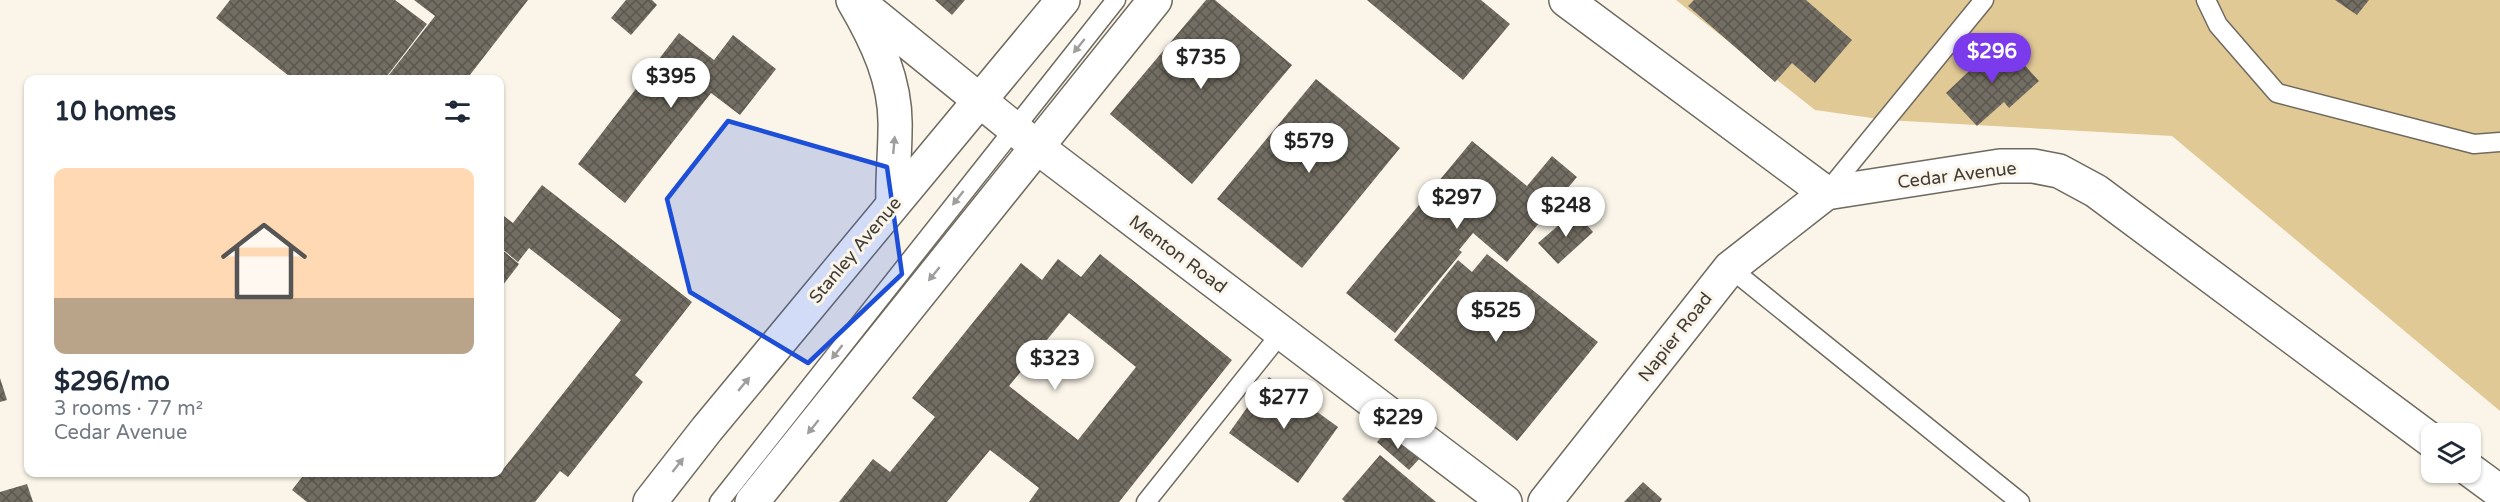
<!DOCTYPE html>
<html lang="en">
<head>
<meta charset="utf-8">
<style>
  body { margin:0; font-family:"Varela Round",sans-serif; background:#f2f2f3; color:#1f2937; height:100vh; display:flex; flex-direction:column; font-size:22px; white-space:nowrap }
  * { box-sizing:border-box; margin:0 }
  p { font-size:20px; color:#747a83 }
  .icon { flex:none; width:33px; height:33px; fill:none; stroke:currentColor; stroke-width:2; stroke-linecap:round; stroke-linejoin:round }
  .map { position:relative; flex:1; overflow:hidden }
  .side { position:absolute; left:24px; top:75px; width:480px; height:402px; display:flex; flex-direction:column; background:#fff; border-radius:12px; box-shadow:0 2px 4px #0004 }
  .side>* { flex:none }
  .fabs { position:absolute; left:2421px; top:423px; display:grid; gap:12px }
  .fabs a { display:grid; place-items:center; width:60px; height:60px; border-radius:12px; background:#fff; box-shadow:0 2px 4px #0004; font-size:30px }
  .price { position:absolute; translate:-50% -51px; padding:0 14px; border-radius:21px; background:#fff; color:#222; font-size:20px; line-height:39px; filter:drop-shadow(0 2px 3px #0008) }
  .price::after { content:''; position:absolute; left:50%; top:36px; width:18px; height:14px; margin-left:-9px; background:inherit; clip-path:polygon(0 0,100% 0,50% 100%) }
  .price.selected { background:#7c3aed; color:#fff }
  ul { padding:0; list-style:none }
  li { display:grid; align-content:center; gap:12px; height:318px; padding:0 30px }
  li span { display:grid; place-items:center; height:186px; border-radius:12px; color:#555 }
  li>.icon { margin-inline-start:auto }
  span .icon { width:108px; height:108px; fill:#fffc; stroke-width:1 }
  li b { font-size:26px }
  h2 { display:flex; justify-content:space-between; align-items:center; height:72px; padding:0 30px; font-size:26px }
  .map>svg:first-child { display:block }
</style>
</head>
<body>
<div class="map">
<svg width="2500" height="502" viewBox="0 0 2500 502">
  <defs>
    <pattern id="building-cross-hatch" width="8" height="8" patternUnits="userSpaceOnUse" patternTransform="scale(1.5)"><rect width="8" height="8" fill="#736e63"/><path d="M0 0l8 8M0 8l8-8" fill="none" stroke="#5b574e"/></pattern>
  </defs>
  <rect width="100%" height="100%" fill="#fbf5e9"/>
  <polygon fill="#e1c996" points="1676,0 2500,0 2500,411 2172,136 1886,120 1815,110"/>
  <g fill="url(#building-cross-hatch)" fill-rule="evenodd">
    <polygon points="230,0 395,0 427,24 384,80 294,80 216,18"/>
    <polygon points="414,0 528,0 466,80 385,80 435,16"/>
    <polygon points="626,0 652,0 657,5 631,35 611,18"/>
    <polygon points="935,0 965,0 952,15"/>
    <polygon points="1206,0 1215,0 1292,65 1192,184 1110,114"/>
    <polygon points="1367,0 1481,0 1510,24 1463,80"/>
    <polygon points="1694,0 1806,0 1852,40 1815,83 1792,63 1775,82 1688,6"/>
    <polygon points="2335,0 2369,0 2357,15"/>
    <polygon points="679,33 714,60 733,35 776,69 740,115 711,93 625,203 578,164"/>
    <polygon points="2002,40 2039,81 2009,108 2004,102 1977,126 1946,93"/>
    <polygon points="1316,79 1400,148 1302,268 1217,199"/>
    <polygon points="1472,141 1527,186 1552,156 1577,177 1507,262 1473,233 1459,250 1462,252 1395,333 1346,293"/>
    <polygon points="542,185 692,302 635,375 643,382 568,477 560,471 535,502 307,502 292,490 306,472 501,472 621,320 529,248 518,262 500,247 500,213 513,223"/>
    <polygon points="1575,211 1593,232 1558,264 1538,243"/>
    <polygon points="500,248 519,264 500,289"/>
    <path d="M1100 254 1232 360 1119 502H1029L1039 488 990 450 947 502H839L873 459 890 472 935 417 912 398 1021 263 1042 280 1058 259 1081 277ZM1069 313 1136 367 1078 440 1009 386Z"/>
    <polygon points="1487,254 1598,342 1517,441 1394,340 1458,260 1472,272"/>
    <polygon points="1269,377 1338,427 1298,483 1229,433"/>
    <polygon points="0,378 7,400 0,402"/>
    <polygon points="1388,430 1420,458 1409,470 1377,442"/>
    <polygon points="1380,455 1436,502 1345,502 1342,499"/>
    <polygon points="1643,482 1662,499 1660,502 1624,502"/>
    <polygon points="27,484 33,502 0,502 0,492"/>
  </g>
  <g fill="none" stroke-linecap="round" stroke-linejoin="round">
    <defs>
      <g id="service">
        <polyline points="2206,0 2218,25 2277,93 2474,144 2500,142"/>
        <polyline points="1827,192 1984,0"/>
        <polyline points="1730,268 2020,502"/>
        <polyline points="719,502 1116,0"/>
        <polyline points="1146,502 1282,332"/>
      </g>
      <g id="minor">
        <polyline points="856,0 1037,147 1505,502"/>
        <polyline points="1566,0 1826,193 2000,166 2033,166 2059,171 2096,191 2432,441"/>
        <polyline points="2470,470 2500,492"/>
        <polyline points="1545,502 1730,268 1826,193"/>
      </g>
      <g id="secondary">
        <path d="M853 0C876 39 897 82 895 130 895 155 892 178 893 203"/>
        <polyline points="650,502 707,429 1063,0"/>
        <polyline points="752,502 1155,0"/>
      </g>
    </defs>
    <use href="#service" stroke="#6f6a5f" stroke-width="21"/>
    <use href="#minor" stroke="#6f6a5f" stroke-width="36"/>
    <use href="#secondary" stroke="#6f6a5f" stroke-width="36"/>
    <use href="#service" stroke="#fff" stroke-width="18"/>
    <use href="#minor" stroke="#fff" stroke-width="33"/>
    <use href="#secondary" stroke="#fff" stroke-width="33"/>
  </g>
  <defs><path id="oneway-solid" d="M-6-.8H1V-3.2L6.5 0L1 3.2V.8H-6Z" transform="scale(1.5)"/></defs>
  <g fill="#9f9e9c">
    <use href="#oneway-solid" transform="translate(1079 46) rotate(129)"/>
    <use href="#oneway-solid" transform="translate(894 145) rotate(-85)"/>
    <use href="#oneway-solid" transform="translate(958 198) rotate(128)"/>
    <use href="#oneway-solid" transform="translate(934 274) rotate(129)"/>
    <use href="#oneway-solid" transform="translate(837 352) rotate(128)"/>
    <use href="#oneway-solid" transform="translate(744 384) rotate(-50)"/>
    <use href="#oneway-solid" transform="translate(813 427) rotate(129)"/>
    <use href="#oneway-solid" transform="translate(678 465) rotate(-52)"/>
  </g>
  <path fill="#1d4ed8" fill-opacity="0.2" stroke="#1d4ed8" stroke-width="4.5" stroke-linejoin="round" d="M728 121 887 167 902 274 808 363 690 292 667 199Z"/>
  <g text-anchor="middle" stroke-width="6" stroke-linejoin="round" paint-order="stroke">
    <g font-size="18" fill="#3f3c38" stroke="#fbf5e9">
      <text transform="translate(1957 175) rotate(-7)" y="6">Cedar Avenue</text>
      <text transform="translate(855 250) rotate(-50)" y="6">Stanley Avenue</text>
      <text transform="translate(1178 254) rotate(37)" y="6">Menton Road</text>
      <text transform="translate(1675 337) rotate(-52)" y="6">Napier Road</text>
    </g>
  </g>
</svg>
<div class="fabs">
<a><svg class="icon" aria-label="layers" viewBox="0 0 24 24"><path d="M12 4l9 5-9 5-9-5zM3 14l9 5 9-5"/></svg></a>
</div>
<b class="price selected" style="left:1992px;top:84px">$296</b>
<b class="price" style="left:1201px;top:90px">$735</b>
<b class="price" style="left:671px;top:109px">$395</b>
<b class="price" style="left:1309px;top:174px">$579</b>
<b class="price" style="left:1457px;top:230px">$297</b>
<b class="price" style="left:1566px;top:238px">$248</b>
<b class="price" style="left:1496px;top:343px">$525</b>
<b class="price" style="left:1055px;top:391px">$323</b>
<b class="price" style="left:1284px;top:430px">$277</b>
<b class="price" style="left:1398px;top:450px">$229</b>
<section class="side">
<h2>10 homes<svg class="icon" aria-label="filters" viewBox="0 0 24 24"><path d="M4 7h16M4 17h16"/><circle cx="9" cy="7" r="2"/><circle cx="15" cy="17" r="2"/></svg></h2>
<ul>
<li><span style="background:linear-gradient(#ffd9b3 70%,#b9a48a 0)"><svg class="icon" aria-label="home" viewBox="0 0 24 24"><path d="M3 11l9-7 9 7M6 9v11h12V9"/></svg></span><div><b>$296/mo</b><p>3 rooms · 77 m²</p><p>Cedar Avenue</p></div></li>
</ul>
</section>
</div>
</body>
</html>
